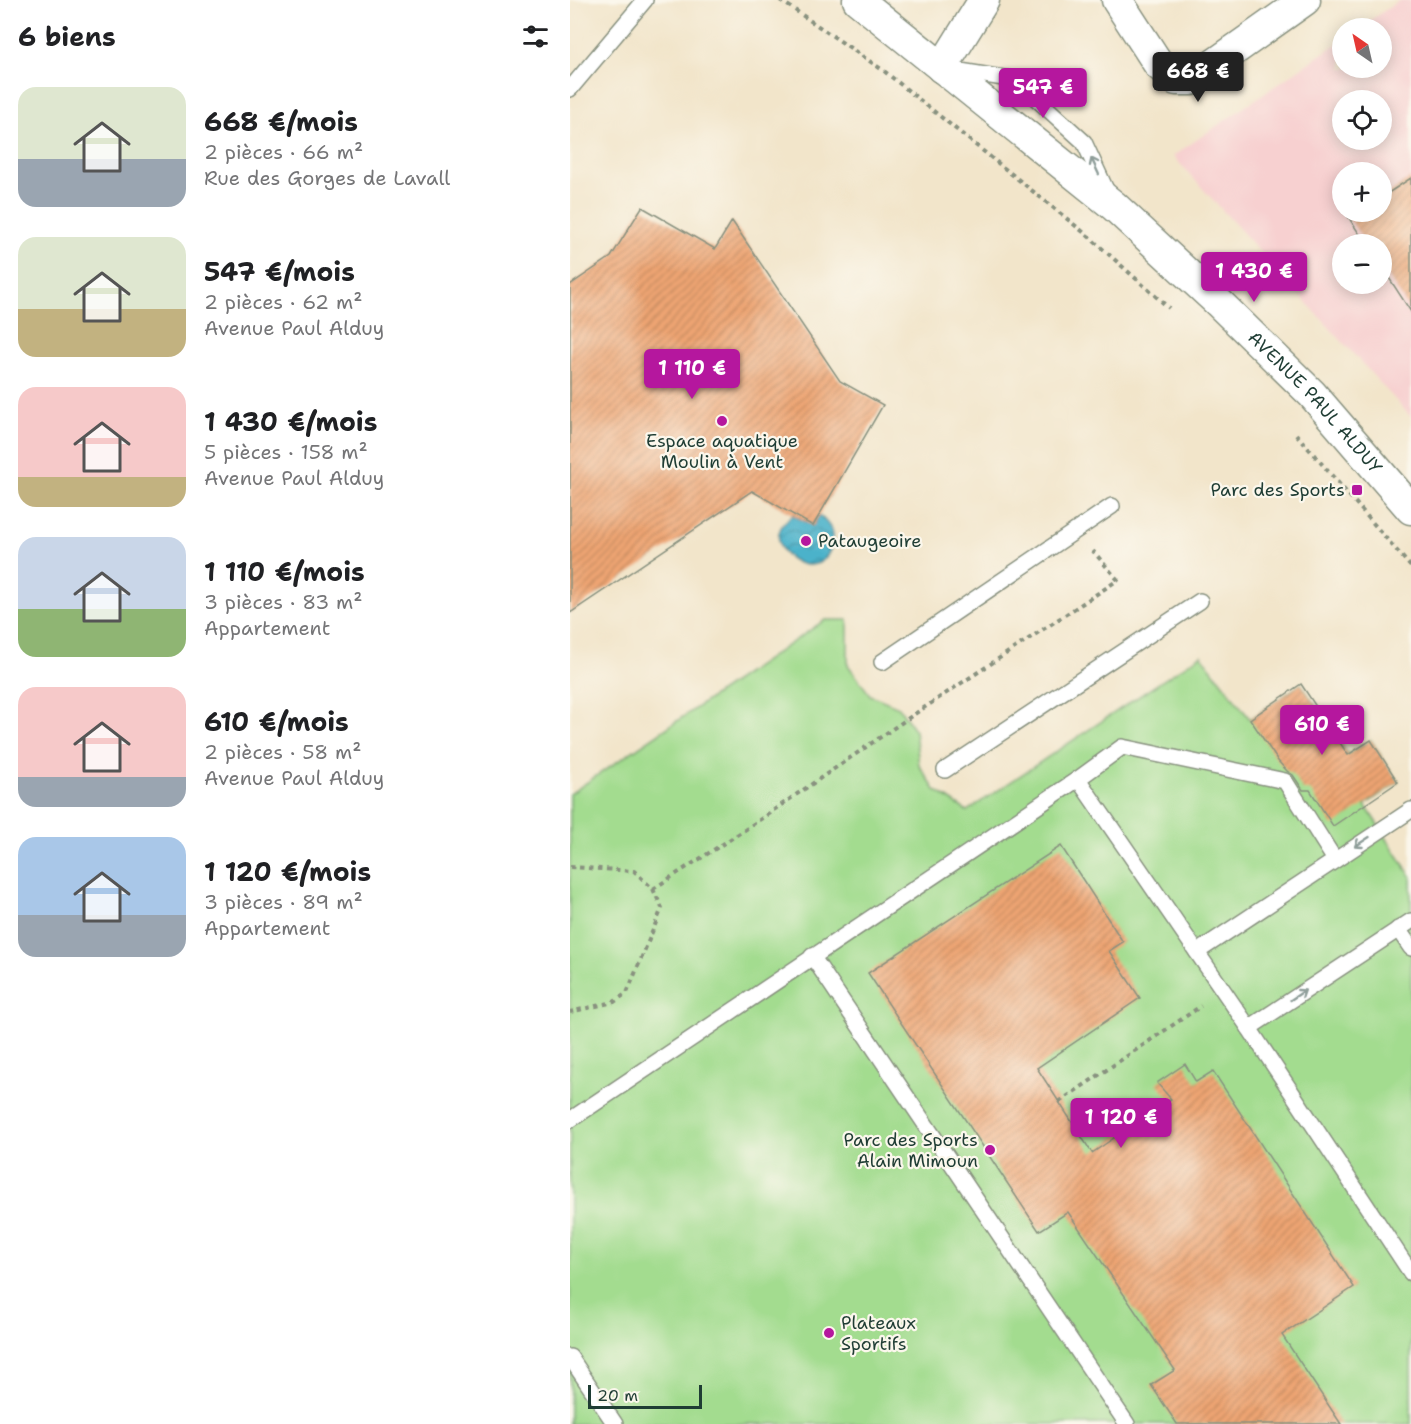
<!DOCTYPE html>
<html lang="fr">
<head>
<meta charset="utf-8">
<style>
  body { margin:0; font-family:"Shantell Sans",sans-serif; background:#f2f2f2; color:#202124; height:100vh; display:flex; flex-direction:column; font-size:22px; white-space:nowrap }
  * { box-sizing:border-box; margin:0 }
  p { font-size:20px; color:#757577 }
  .icon { flex:none; width:33px; height:33px; fill:none; stroke:currentColor; stroke-width:2; stroke-linecap:round; stroke-linejoin:round }
  .map { position:relative; flex:1; overflow:hidden }
  .side { display:flex; flex-direction:column; background:#fff; width:570px }
  .side>* { flex:none }
  .needle { width:39px; rotate:326deg }
  .controls { position:absolute; left:762px; top:18px; display:grid; gap:12px }
  .controls a { display:grid; place-items:center; width:60px; height:60px; border-radius:50%; background:#fff; box-shadow:0 3px 15px #0003; font-size:30px }
  .scale { position:absolute; left:18px; bottom:15px; width:114px; box-sizing:border-box; padding-left:6px; border:3px solid #1f3d34; border-top:0; font-size:16px; line-height:21px; white-space:nowrap; color:#1f3d34; -webkit-text-stroke:4px #fbf7ec; paint-order:stroke }
  .price { position:absolute; translate:-50% -51px; padding:0 14px; border-radius:6px; background:#b5179e; color:#fff; font-size:20px; line-height:39px; filter:drop-shadow(0 2px 3px #0008) }
  .price::after { content:''; position:absolute; left:50%; top:36px; width:18px; height:14px; margin-left:-9px; background:inherit; clip-path:polygon(0 0,100% 0,50% 100%) }
  .price.selected { background:#222; color:#fff }
  ul { padding:0; list-style:none }
  li { display:flex; align-items:center; gap:18px; height:150px; padding:0 18px }
  li span { display:grid; place-items:center; flex:none; width:168px; height:120px; border-radius:18px; color:#555 }
  li>.icon { margin-inline-start:auto }
  span .icon { width:72px; height:72px; fill:#fffc; stroke-width:1 }
  li b { font-size:26px }
  h2 { display:flex; justify-content:space-between; align-items:center; height:72px; padding:0 18px; font-size:26px }
  main { display:flex; flex:1; min-height:0 }
  .map>svg:first-child { display:block }
</style>
</head>
<body>
<main>
<section class="side">
<h2>6 biens<svg class="icon" aria-label="filters" viewBox="0 0 24 24"><path d="M4 7h16M4 17h16"/><circle cx="9" cy="7" r="2"/><circle cx="15" cy="17" r="2"/></svg></h2>
<ul>
<li><span style="background:linear-gradient(#dfe7d0 60%,#9aa5b1 0)"><svg class="icon" aria-label="home" viewBox="0 0 24 24"><path d="M3 11l9-7 9 7M6 9v11h12V9"/></svg></span><div><b>668 €/mois</b><p>2 pièces · 66 m²</p><p>Rue des Gorges de Lavall</p></div></li>
<li><span style="background:linear-gradient(#dfe7d0 60%,#c2b280 0)"><svg class="icon" aria-label="home" viewBox="0 0 24 24"><path d="M3 11l9-7 9 7M6 9v11h12V9"/></svg></span><div><b>547 €/mois</b><p>2 pièces · 62 m²</p><p>Avenue Paul Alduy</p></div></li>
<li><span style="background:linear-gradient(#f6c9c9 75%,#c2b280 0)"><svg class="icon" aria-label="home" viewBox="0 0 24 24"><path d="M3 11l9-7 9 7M6 9v11h12V9"/></svg></span><div><b>1 430 €/mois</b><p>5 pièces · 158 m²</p><p>Avenue Paul Alduy</p></div></li>
<li><span style="background:linear-gradient(#c9d6e8 60%,#8fb573 0)"><svg class="icon" aria-label="home" viewBox="0 0 24 24"><path d="M3 11l9-7 9 7M6 9v11h12V9"/></svg></span><div><b>1 110 €/mois</b><p>3 pièces · 83 m²</p><p>Appartement</p></div></li>
<li><span style="background:linear-gradient(#f6c9c9 75%,#9aa5b1 0)"><svg class="icon" aria-label="home" viewBox="0 0 24 24"><path d="M3 11l9-7 9 7M6 9v11h12V9"/></svg></span><div><b>610 €/mois</b><p>2 pièces · 58 m²</p><p>Avenue Paul Alduy</p></div></li>
<li><span style="background:linear-gradient(#a9c7e8 65%,#9aa5b1 0)"><svg class="icon" aria-label="home" viewBox="0 0 24 24"><path d="M3 11l9-7 9 7M6 9v11h12V9"/></svg></span><div><b>1 120 €/mois</b><p>3 pièces · 89 m²</p><p>Appartement</p></div></li>
</ul>
</section>
<div class="map">
<svg width="841" height="1424" viewBox="0 0 841 1424">
  <defs>
    <pattern id="water-waves" width="16" height="10" patternUnits="userSpaceOnUse" patternTransform="scale(1.5)"><rect width="16" height="10" fill="#4cb2ca"/><path d="M0 5q4-4 8 0t8 0" fill="none" stroke="#3f92a5"/></pattern>
    <pattern id="building-hatch" width="6" height="6" patternUnits="userSpaceOnUse" patternTransform="scale(1.5)"><rect width="6" height="6" fill="#eea472"/><path d="M-1 1l2-2M0 6l6-6M5 7l2-2" fill="none" stroke="#c0875e"/></pattern>
  </defs>
  <rect width="100%" height="100%" fill="#fbf7ec"/>
  <filter id="ink" filterUnits="userSpaceOnUse"><feTurbulence type="fractalNoise" baseFrequency=".0167" numOctaves="2"/><feDisplacementMap in="SourceGraphic" scale="12" xChannelSelector="R" yChannelSelector="G"/><feConvolveMatrix kernelMatrix="1 2 1 2 8 2 1 2 1" color-interpolation-filters="sRGB"/></filter>
  <filter id="wash" filterUnits="userSpaceOnUse"><feTurbulence type="fractalNoise" baseFrequency=".008" numOctaves="4" result="noise"/><feDisplacementMap in="SourceGraphic" scale="24" xChannelSelector="R" yChannelSelector="G"/><feGaussianBlur stdDeviation="1.35" result="paint"/><feColorMatrix in="noise" values="0 0 0 0 0 0 0 0 0 0 0 0 0 0 0 0 0 1.4 0 .05"/><feComposite in="paint" operator="in"/></filter>
  <g filter="url(#wash)">
    <rect width="100%" height="100%" fill="#f2e5ca"/>
    <path fill="#f7d0d0" fill-rule="evenodd" d="M830 0H841V417L603 156 772 40V68H812V28H789ZM772 100H812V140H772ZM772 172H812V212H772ZM772 244H812V284H772Z"/>
    <polygon fill="#a3dc8f" stroke="#618c62" stroke-width="1.5" points="255,620 278,620 278,665 300,695 329,707 345,731 349,765 365,790 397,811 631,655 680,719 731,684 778,754 801,740 828,782 795,805 841,876 841,1424 0,1424 0,794"/>
    <path fill="url(#water-waves)" stroke="#36787f" stroke-width="1.5" d="M223 515 243 526 249 515C258 523 265 531 262 543 252 593 178 546 223 515Z"/>
    <g id="blocks">
      <g fill="url(#building-hatch)">
        <polygon points="841,178 841,312 812,267 812,244 796,244 775,212 812,212 812,197"/>
        <polygon points="72,207 145,249 162,221 270,381 313,405 243,526 182,491 0,613 0,285 41,257"/>
        <polygon points="731,684 778,755 801,740 828,782 763,826 740,790 733,790 723,775 717,771 708,761 680,719"/>
        <polygon points="491,846 553,942 539,951 570,998 467,1068 522,1153 601,1099 587,1083 615,1064 626,1082 643,1071 784,1287 712,1335 771,1424 607,1424 581,1385 605,1370 498,1212 469,1231 298,973"/>
      </g>
    </g>
  </g>
  <g filter="url(#ink)">
    <use href="#blocks" fill-opacity="0" stroke="#88917f" stroke-width="1.5"/>
    <g fill="none" stroke-linecap="round" stroke-linejoin="round">
      <defs>
        <g id="lane">
          <polyline points="384,70 446,80 514,142 537,192"/>
          <polyline points="0,89 75,0"/>
          <polyline points="312,662 542,506"/>
          <polyline points="375,770 630,601"/>
          <polyline points="508,779 552,747 715,781 765,860"/>
          <polyline points="828,929 841,948"/>
          <polyline points="627,952 841,810"/>
          <polyline points="242,956 557,1424"/>
          <polyline points="679,1028 841,921"/>
          <polyline points="0,1120 508,779 679,1028 841,1273"/>
          <polyline points="0,1357 45,1424"/>
        </g>
        <g id="street">
          <path id="s1" d="M288 0 544 206 650 304 742 394 841 509"/>
          <polyline points="547,0 589,65 606,80 622,80 735,0"/>
          <polyline points="372,68 414,0"/>
        </g>
      </defs>
      <use href="#lane" stroke="#88917f" stroke-width="18"/>
      <use href="#street" stroke="#88917f" stroke-width="33"/>
      <g stroke="#88917f" stroke-width="4" stroke-dasharray="4.5 4.5" stroke-linecap="butt">
        <polyline points="210,0 314,71 517,235 599,308"/>
        <polyline points="726,434 841,567"/>
        <polyline points="0,867 64,871 83,889 92,908 57,993 44,1002 0,1012"/>
        <polyline points="83,889 176,829 337,719 548,580 523,551"/>
        <polyline points="489,1102 631,1006"/>
      </g>
      <use href="#lane" stroke="#fff" stroke-width="15"/>
      <use href="#street" stroke="#fff" stroke-width="30"/>
    </g>
    <defs><path id="oneway-shaft" d="M-6 0H5M1.5-3L5.5 0L1.5 3" fill="none" stroke-width="1.6" stroke-linecap="round" stroke-linejoin="round" transform="scale(1.5)"/></defs>
    <g stroke="#8f9e9a">
      <use href="#oneway-shaft" transform="translate(525 166) rotate(-115)"/>
      <use href="#oneway-shaft" transform="translate(792 842) rotate(147)"/>
      <use href="#oneway-shaft" transform="translate(728 995) rotate(-34)"/>
    </g>
  </g>
  <g fill="#b5179e" stroke="#fbf7ec" stroke-width="2">
    <circle cx="152" cy="421" r="6"/>
    <rect x="781" y="484" width="12" height="12" rx="3"/>
    <circle cx="236" cy="541" r="6"/>
    <circle cx="420" cy="1150" r="6"/>
    <circle cx="259" cy="1333" r="6"/>
  </g>
  <g text-anchor="middle" stroke-width="4.5" stroke-linejoin="round" paint-order="stroke">
    <g font-size="18" fill="#1f3d34" stroke="#fbf7ec">
      <text dy="6" stroke="none"><textPath href="#s1" startOffset="610">AVENUE PAUL ALDUY</textPath></text>
    </g>
    <g font-size="18" fill="#1f3d34" stroke="#fbf7ec" text-anchor="end">
      <text x="152" y="447" text-anchor="middle">Espace aquatique<tspan x="152" dy="21">Moulin à Vent</tspan></text>
      <text x="775" y="496">Parc des Sports</text>
      <text x="248" y="547" text-anchor="start">Pataugeoire</text>
      <text x="408" y="1146">Parc des Sports<tspan x="408" dy="21">Alain Mimoun</tspan></text>
      <text x="271" y="1329" text-anchor="start">Plateaux<tspan x="271" dy="21">Sportifs</tspan></text>
    </g>
  </g>
</svg>
<div class="controls">
<a><svg class="needle" viewBox="-14 -14 28 28"><path d="M0-13l5 13h-10z" fill="#e53935"/><path d="M0 13l5-13h-10z" fill="#757577"/></svg></a>
<a><svg class="icon" aria-label="locate" viewBox="0 0 24 24"><circle cx="12" cy="12" r="6"/><path d="M12 2v4M12 18v4M2 12h4M18 12h4"/></svg></a>
<a>+</a>
<a>−</a>
</div>
<div class="scale">20 m</div>
<b class="price selected" style="left:628px;top:103px">668 €</b>
<b class="price" style="left:473px;top:119px">547 €</b>
<b class="price" style="left:684px;top:303px">1 430 €</b>
<b class="price" style="left:122px;top:400px">1 110 €</b>
<b class="price" style="left:752px;top:756px">610 €</b>
<b class="price" style="left:551px;top:1149px">1 120 €</b>
</div>
</main>
</body>
</html>
